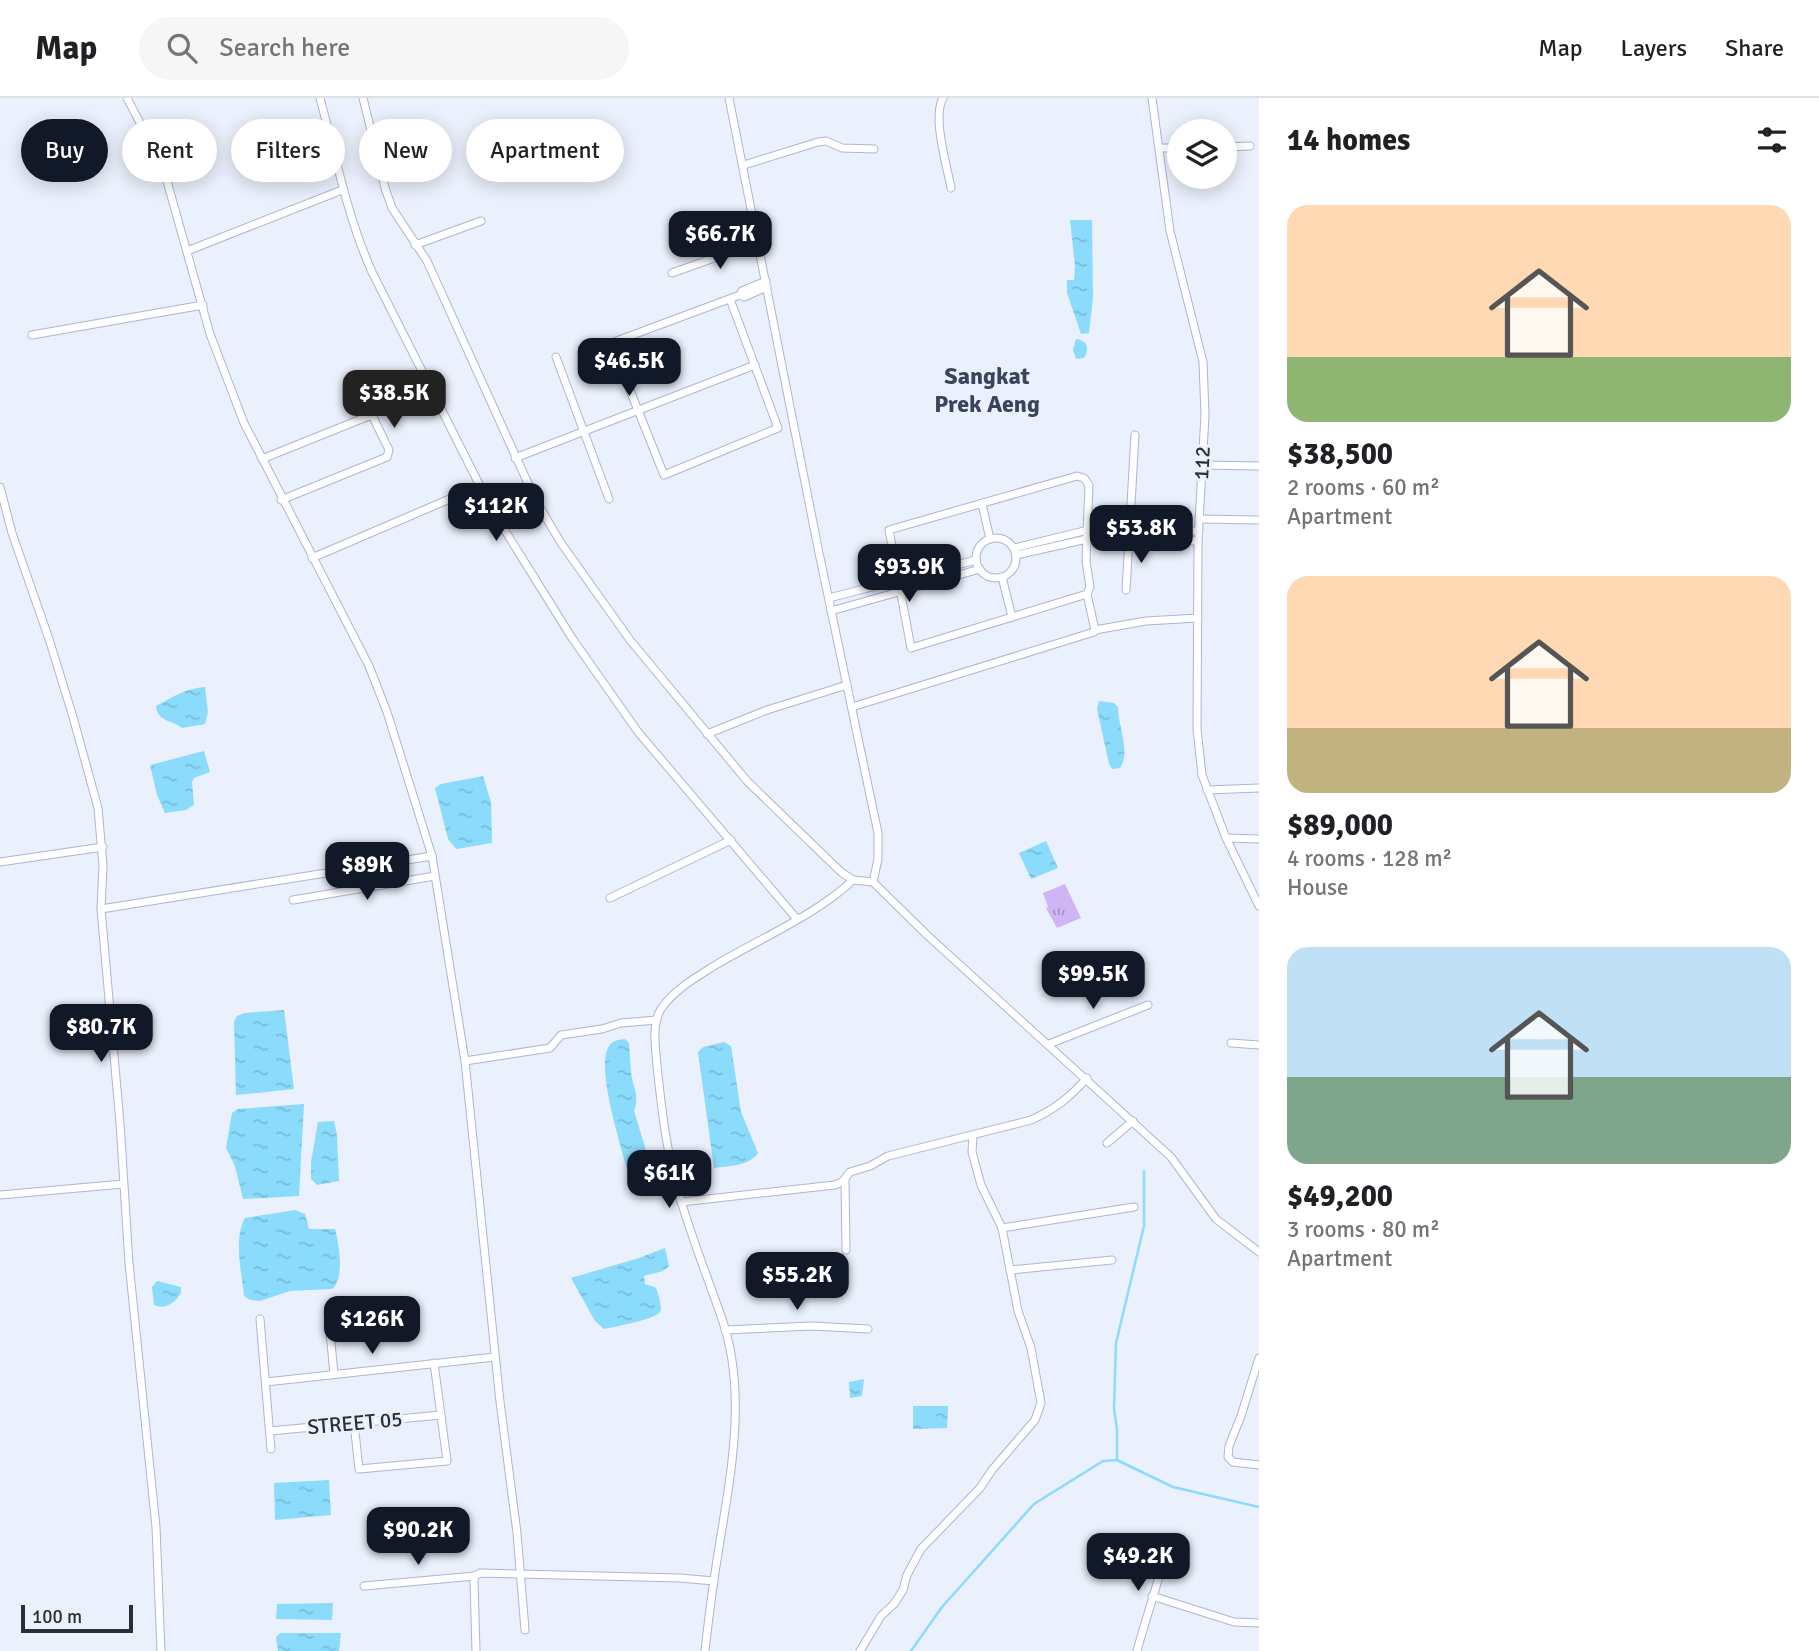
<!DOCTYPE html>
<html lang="en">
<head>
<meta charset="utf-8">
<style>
  body { margin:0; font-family:Signika,sans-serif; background:#f6f6f6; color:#202124; height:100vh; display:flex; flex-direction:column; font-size:26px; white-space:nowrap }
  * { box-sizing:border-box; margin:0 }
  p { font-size:23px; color:#757577 }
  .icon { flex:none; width:38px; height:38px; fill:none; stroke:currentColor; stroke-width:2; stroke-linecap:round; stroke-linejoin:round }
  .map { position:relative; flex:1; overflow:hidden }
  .details { display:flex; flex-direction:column; background:#fff; width:560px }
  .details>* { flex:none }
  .top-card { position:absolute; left:21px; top:21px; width:665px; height:63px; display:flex; gap:14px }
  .buttons { position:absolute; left:1167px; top:21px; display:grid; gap:14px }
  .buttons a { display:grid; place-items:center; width:70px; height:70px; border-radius:50%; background:#fff; box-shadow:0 4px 18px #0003; font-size:35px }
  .scale { position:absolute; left:21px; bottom:18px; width:112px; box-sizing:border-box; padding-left:7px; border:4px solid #292e39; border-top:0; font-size:19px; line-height:24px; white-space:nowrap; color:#292e39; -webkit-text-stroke:5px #eaf0fc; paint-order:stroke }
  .price { position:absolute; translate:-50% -60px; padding:0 16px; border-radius:14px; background:#111827; color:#fff; font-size:23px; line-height:46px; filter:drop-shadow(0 2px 4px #0008) }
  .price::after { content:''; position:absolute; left:50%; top:42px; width:21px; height:16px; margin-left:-10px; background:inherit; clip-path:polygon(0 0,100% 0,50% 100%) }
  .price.current { background:#222; color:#fff }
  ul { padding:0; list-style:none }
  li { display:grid; align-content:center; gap:14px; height:371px; padding:0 28px }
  li span { display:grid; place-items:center; height:217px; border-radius:21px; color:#555 }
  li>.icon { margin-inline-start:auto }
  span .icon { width:126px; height:126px; fill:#fffc; stroke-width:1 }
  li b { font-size:30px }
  h2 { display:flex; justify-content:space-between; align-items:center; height:84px; padding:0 28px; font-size:30px }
  .tag { padding:0 24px; border-radius:32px; background:#fff; box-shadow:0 4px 18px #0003; font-size:24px; line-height:63px }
  .tag.current { background:#111827; color:#fff }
  header { display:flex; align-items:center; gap:42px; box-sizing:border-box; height:98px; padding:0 35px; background:#fff; border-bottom:2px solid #e0e0e0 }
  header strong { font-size:33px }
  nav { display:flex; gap:38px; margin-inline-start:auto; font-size:24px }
  .search { width:490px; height:63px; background:#f6f6f6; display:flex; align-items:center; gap:18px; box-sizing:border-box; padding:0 24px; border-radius:38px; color:#757577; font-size:26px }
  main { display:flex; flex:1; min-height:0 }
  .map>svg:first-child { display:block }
</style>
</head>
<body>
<header>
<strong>Map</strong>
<div class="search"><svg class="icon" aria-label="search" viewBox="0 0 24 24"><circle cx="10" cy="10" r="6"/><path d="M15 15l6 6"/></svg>Search here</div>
<nav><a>Map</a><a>Layers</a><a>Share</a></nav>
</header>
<main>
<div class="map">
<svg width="1259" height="1553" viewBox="0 0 1259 1553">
  <defs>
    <pattern id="park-tufts" width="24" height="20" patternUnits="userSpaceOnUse" patternTransform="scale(1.75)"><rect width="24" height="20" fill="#cfb5f4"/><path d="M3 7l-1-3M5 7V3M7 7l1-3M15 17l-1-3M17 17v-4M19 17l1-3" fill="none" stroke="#a894c7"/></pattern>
    <pattern id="water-ripples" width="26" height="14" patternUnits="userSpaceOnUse" patternTransform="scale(1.75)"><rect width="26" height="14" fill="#8adbfc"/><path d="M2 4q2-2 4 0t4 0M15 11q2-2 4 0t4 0" fill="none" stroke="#77bcd9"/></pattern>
  </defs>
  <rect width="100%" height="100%" fill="#eaf0fc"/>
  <polygon fill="url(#park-tufts)" points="1065,786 1081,820 1057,830 1046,810 1048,809 1043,795"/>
  <g fill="url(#water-ripples)">
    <polygon points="1070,122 1092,122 1093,199 1089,235 1081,236 1067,195 1067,182 1074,182 1075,168"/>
    <path d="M1076 241C1087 242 1090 251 1084 260L1076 261 1073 252Z"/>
    <path d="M205 589 208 614 205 626 182 630C173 622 157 624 156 608 172 599 187 590 205 589Z"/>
    <path d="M1099 603 1114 605 1118 609C1118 628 1131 655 1120 670L1112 671 1109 666 1097 611Z"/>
    <polygon points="204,653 210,674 194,680 192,684 194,707 186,712 165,715 157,697 150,667"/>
    <polygon points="483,678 491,704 492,745 456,751 448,741 435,690 441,686"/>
    <polygon points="1046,743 1058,770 1031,781 1019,755"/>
    <polygon points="284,912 294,991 236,997 234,924 237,918 245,915"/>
    <path d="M625 941 629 945C630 954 630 964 631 974 633 989 640 999 634 1013L648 1059 643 1073 627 1071C621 1047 594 964 610 947 613 942 619 942 625 941Z"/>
    <path d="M724 944 731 948 741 1014 758 1055C750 1068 728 1068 714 1070L698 954 703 949Z"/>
    <polygon points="304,1006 299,1098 243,1101 235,1068 226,1050 232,1015 238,1011"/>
    <polygon points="334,1023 337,1037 339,1083 317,1087 311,1081 311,1064 318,1024"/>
    <path d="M295 1112 305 1116 309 1131H335C339 1145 345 1181 332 1191L290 1193 260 1203 250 1202 244 1198C242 1175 233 1141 245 1120Z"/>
    <path d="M665 1150 669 1168 663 1173 644 1178 645 1186 655 1189 657 1192C658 1197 663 1210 660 1214 656 1221 614 1229 604 1231L595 1223 571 1180 639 1160Z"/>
    <path d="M157 1183 181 1189V1195C175 1205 165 1212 154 1207L152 1189Z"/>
    <polygon points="864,1281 862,1298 850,1300 849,1284"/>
    <polygon points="913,1308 948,1308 947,1330 913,1331"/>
    <polygon points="329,1382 331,1417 275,1422 274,1385"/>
    <polygon points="333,1505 332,1522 276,1521 277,1506"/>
    <polygon points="280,1535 341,1535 339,1553 278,1553 276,1539"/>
  </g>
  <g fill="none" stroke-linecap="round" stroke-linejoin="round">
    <g stroke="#8adbfc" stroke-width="2.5">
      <polyline points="1117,1360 1117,1332 1114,1310 1116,1245 1144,1128 1144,1073"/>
      <polyline points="911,1553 942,1509 1034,1406 1103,1363 1117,1362 1173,1389 1259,1409"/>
    </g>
    <defs>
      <g id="minor">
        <polyline points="127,0 163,69 210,236 244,325 369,568 387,614 432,758 465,963 500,1304 517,1435 525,1532"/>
        <path d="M320 0C336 59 347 118 372 174L480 388 504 431 572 540 638 634 796 820"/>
        <polyline points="363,0 385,90 392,110 427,163 536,403 561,445 630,542 747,683 841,774 853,782 873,784 927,837 1171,1059 1216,1121 1259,1154"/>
        <polyline points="729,0 819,455 878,735 878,761 873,784"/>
        <path d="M943 0C932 19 947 68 951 90"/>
        <polyline points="1152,0 1170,133 1203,264 1205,317 1198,443 1197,631 1202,677 1226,740 1259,808"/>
        <polyline points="1225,49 1250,48"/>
        <polyline points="1160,50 1180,50"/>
        <polyline points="744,67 818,44 826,43 842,50 874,51"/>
        <polyline points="415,147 481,123"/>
        <polyline points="187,153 342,92"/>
        <polyline points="672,175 759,144"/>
        <polyline points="766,183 742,193 740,197 744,199 767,189"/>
        <polyline points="730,201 778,330 664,377 611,245 740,197"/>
        <polyline points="32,237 203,207"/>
        <polyline points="556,259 609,401"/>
        <polyline points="515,360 755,267"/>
        <polyline points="262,361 369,318 373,319 389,352 387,359 281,402"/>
        <polyline points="1202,367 1259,368"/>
        <polyline points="0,389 12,435 49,541 73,619 98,710 103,767 101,811 120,1025 129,1165 156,1429 161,1553"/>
        <polyline points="982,406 990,441"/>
        <polyline points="1199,421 1259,422"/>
        <circle cx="996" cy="460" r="20"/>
        <polyline points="1014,450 1088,432 1199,433"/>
        <polyline points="1016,457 1087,441 1198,443"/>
        <polyline points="312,460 480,388"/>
        <polyline points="1002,479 1012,519"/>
        <polyline points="1126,492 1135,337"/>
        <polyline points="829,500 976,462"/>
        <polyline points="831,513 980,471"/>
        <polyline points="1095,532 1146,523 1198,520"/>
        <polyline points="852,609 1094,534 1095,532 1087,496 1090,489 1086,463 1089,387 1084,380 1077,378 889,432 911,550 1087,496"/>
        <polyline points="707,636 767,612 847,587"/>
        <polyline points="1207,692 1259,690"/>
        <polyline points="1226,740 1259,741"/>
        <polyline points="0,764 103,749"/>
        <polyline points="610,800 731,742"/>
        <polyline points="293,802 435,778"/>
        <polyline points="101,811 432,758"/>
        <polyline points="1231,945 1259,947"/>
        <polyline points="1049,946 1148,907"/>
        <polyline points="465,963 550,950 561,937 602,931 621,925 657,922"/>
        <polyline points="1107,1045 1133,1023"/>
        <polyline points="845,1082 846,1152"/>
        <polyline points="0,1097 123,1086"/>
        <path d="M681 1104 835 1087 842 1084 850 1074 870 1068 888 1058 1031 1022C1054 1012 1070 999 1087 980"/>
        <polyline points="1002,1130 1134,1109"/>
        <polyline points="1010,1172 1112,1162"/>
        <polyline points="328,1214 334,1276"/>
        <polyline points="260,1221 271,1351"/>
        <polyline points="725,1232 812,1228 868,1231"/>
        <polyline points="1259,1260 1241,1318 1229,1348 1228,1359 1233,1364 1259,1367"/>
        <polyline points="266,1284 495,1259"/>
        <polyline points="354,1325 359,1371 447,1363 434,1265"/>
        <polyline points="270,1333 441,1317"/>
        <polyline points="364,1488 475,1478"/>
        <polyline points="1152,1498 1234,1524 1259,1525"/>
        <polyline points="476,1553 474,1483 475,1478 480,1475 680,1480 714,1483"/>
        <path d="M705 1553C709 1516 714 1479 720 1443 732 1370 747 1290 721 1218 705 1172 686 1126 674 1078 665 1042 661 1005 657 968 656 951 651 927 661 911 674 892 695 880 714 868 757 842 818 816 853 782"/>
        <polyline points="860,1553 881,1518 894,1506 903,1492 907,1477 921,1451 980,1390 992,1372 1035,1322 1041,1305 1031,1250 1018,1213 1002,1130 981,1087 972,1054 973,1037"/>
        <path d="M1137 1553C1147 1516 1160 1481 1168 1443"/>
      </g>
    </defs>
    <use href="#minor" stroke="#a9b7d4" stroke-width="9"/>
    <use href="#minor" stroke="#fff" stroke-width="7"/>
  </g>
  <g text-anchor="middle" stroke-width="6" stroke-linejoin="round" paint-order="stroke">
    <g font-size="21" fill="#292e39" stroke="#eaf0fc">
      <text transform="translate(1202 365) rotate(-87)" y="7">112</text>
      <text transform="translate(355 1325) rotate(-5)" y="7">STREET 05</text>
    </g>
    <g font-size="24" font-weight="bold" fill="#3a455d" stroke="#eaf0fc">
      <text x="987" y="286">Sangkat<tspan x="987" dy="28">Prek Aeng</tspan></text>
    </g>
  </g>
</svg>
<div class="buttons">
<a><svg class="icon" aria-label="layers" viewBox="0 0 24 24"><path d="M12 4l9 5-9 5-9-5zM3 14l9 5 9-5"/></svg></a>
</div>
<div class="scale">100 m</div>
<b class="price" style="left:720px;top:173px">$66.7K</b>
<b class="price" style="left:629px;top:300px">$46.5K</b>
<b class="price current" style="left:394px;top:332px">$38.5K</b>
<b class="price" style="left:496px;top:445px">$112K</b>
<b class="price" style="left:1141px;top:467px">$53.8K</b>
<b class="price" style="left:909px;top:506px">$93.9K</b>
<b class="price" style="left:367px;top:804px">$89K</b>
<b class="price" style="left:1093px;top:913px">$99.5K</b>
<b class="price" style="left:101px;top:966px">$80.7K</b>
<b class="price" style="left:669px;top:1112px">$61K</b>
<b class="price" style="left:797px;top:1214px">$55.2K</b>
<b class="price" style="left:372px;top:1258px">$126K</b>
<b class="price" style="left:418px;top:1469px">$90.2K</b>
<b class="price" style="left:1138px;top:1495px">$49.2K</b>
<div class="top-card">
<a class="tag current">Buy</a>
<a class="tag">Rent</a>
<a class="tag">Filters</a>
<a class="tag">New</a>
<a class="tag">Apartment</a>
</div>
</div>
<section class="details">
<h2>14 homes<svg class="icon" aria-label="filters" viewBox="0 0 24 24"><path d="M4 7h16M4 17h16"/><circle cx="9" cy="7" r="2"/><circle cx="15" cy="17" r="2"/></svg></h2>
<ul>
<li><span style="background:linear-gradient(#ffd9b3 70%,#8fb573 0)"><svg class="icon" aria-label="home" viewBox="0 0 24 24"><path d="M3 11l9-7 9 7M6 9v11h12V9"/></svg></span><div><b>$38,500</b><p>2 rooms · 60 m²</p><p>Apartment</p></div></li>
<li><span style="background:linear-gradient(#ffd9b3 70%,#c2b280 0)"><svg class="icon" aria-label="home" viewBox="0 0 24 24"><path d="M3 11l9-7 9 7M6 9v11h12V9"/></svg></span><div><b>$89,000</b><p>4 rooms · 128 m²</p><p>House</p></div></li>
<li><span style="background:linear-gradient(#bfe0f5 60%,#7fa58c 0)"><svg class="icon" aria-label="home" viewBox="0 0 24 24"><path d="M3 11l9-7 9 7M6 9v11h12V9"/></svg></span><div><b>$49,200</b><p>3 rooms · 80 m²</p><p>Apartment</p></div></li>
</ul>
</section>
</main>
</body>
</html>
